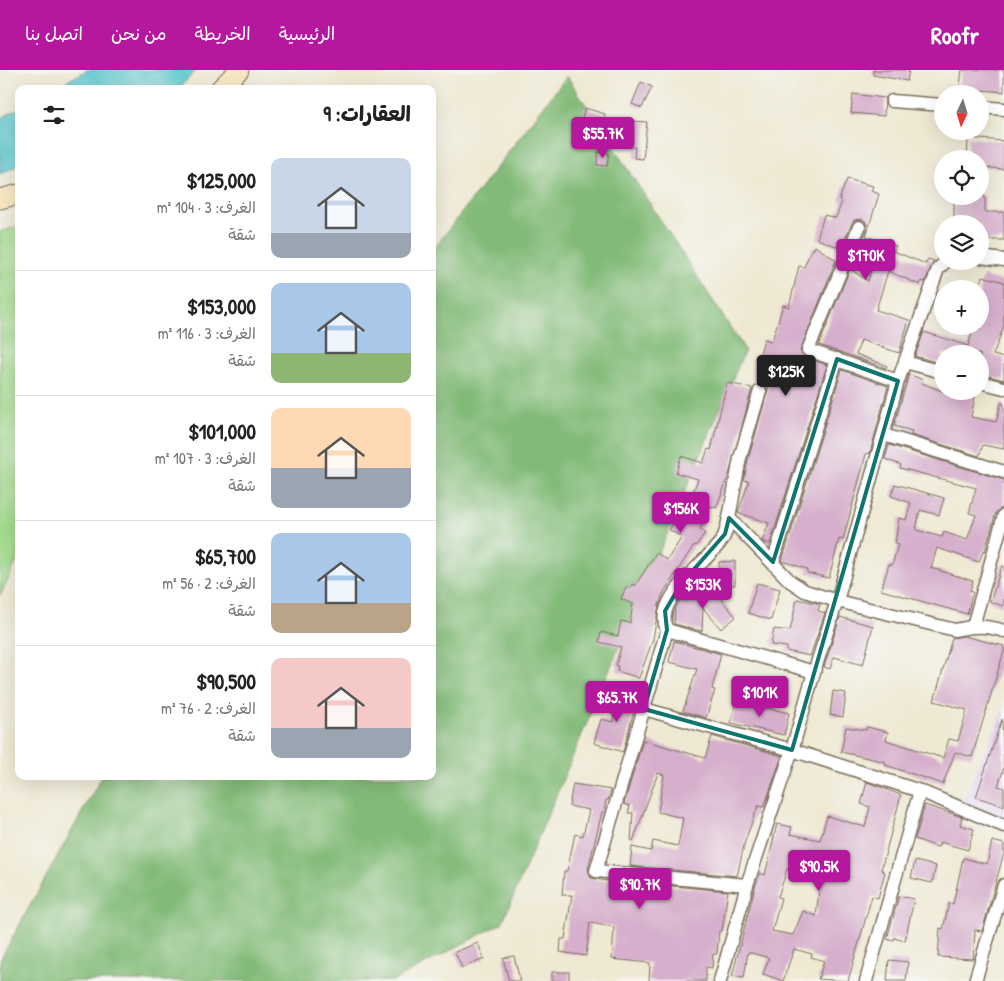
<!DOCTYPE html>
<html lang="ar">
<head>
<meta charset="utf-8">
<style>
  body { margin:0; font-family:"Patrick Hand","Playpen Sans Arabic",sans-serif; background:#f2f2f2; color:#222; direction:rtl; height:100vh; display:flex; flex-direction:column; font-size:19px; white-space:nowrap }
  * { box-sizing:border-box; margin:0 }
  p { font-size:16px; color:#767676 }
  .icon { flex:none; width:28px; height:28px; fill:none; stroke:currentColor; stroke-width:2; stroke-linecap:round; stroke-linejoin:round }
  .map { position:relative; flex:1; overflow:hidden; direction:ltr }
  .sheet { position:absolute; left:15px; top:15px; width:421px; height:695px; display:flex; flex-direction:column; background:#fff; border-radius:10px; box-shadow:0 5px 20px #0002; direction:rtl }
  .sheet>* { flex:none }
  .needle { width:32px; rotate:184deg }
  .controls { position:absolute; left:934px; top:15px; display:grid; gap:10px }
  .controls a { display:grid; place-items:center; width:55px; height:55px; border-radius:50%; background:#fff; box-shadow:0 5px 20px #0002; font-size:25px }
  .price { position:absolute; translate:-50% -42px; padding:0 11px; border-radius:5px; background:#b5179e; color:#fff; font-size:16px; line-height:32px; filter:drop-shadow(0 1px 2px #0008) }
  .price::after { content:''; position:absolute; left:50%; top:30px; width:15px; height:11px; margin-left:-8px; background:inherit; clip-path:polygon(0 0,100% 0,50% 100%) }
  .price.on { background:#222; color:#fff }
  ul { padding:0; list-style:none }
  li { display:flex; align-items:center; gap:15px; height:125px; padding:0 25px }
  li+li { border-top:1px solid #e0e0e0 }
  li span { display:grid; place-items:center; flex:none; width:140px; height:100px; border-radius:10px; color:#555 }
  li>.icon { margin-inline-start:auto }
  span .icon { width:60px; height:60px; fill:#fffc; stroke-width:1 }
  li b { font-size:21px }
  h2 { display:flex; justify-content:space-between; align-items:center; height:60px; padding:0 25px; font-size:21px }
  header { display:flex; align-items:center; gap:30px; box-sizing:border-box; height:70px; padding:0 25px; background:#b5179e; color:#fff }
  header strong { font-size:24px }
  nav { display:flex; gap:28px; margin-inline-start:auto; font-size:18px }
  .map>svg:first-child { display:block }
</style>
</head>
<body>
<header>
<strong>Roofr</strong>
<nav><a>الرئيسية</a><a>الخريطة</a><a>من نحن</a><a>اتصل بنا</a></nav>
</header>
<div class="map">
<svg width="1004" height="911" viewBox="0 0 1004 911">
  <rect width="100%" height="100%" fill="#f6f6f2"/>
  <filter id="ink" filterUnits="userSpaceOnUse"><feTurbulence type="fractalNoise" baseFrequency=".02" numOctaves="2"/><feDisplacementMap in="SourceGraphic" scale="10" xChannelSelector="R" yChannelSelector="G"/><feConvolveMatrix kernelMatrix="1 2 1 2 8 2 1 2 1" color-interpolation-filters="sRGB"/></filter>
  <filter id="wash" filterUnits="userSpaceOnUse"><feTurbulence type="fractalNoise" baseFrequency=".0096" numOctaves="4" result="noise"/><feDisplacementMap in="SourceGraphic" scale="20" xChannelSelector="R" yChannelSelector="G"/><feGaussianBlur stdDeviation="1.12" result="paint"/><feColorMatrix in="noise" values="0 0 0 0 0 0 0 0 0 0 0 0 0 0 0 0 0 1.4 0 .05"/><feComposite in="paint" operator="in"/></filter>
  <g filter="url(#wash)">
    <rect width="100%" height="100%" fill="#efe9d3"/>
    <polygon fill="#e2d4f3" points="1004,638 1004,748 962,732"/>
    <polygon fill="#a3db8d" stroke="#6f8256" points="19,156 19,486 0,526 0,162"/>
    <polygon fill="#82bb78" stroke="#5e724b" points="567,6 745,280 502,853 393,911 0,911 0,890 102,706 432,706 433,180"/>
    <g fill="#59c7ce" stroke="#4a7876">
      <polygon points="87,0 197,0 182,15 173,19 53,19"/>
      <polygon points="19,38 19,95 0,104 0,49"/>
    </g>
    <g id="blocks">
      <g fill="#d6afcc" fill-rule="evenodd">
        <polygon points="873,0 909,0 907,11 873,5"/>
        <polygon points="962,0 1004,0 1004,22 982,20 981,24 959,23"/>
        <polygon points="641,12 652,17 642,38 632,34"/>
        <polygon points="853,24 885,28 884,46 851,43"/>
        <polygon points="585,38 605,44 600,61 580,55"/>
        <polygon points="632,51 647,52 643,89 634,88 635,77 629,77"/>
        <polygon points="591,62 608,66 605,76 589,72"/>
        <polygon points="968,68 1004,71 1004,99 980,97 980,89 967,89"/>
        <polygon points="598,82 609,83 607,96 597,95"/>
        <polygon points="847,109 873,116 871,121 879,124 866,166 896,176 893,181 926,194 928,189 934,191 925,212 921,211 920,215 888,201 876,240 909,250 899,283 861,270 856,284 887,296 886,298 819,275 850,199 868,211 874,191 856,184 867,160 866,152 862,149 854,150 852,153 841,178 817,169 824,145 836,148 842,131 839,130"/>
        <polygon points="954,126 985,126 985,142 1004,142 1004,170 980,170 980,154 954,154"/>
        <polygon points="815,176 836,190 800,281 805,287 827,295 770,474 762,471 769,453 738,443 749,411 744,410 748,390 775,295 758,290 764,269 772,271 783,235 789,237 799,196 804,197 812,178 814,179"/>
        <polygon points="983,206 1004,212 1004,256 993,285 1004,288 1004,310 980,304 980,284 942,284 942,294 915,286 924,262 968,276 974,257 980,259 980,216"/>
        <polygon points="842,300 888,316 870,383 866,384 843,470 839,469 829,508 807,503 807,499 782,491"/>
        <polygon points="909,304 923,310 922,313 942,321 975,327 971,347 996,352 1001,333 1004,334 1004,379 983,375 979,386 911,365 912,361 894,356"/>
        <polygon points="727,313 752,318 729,405 716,438 710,436 700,460 705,463 696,476 694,475 664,522 659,535 653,569 639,608 617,601 618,596 616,595 621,577 599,572 601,562 618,566 621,551 630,553 633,534 621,529 626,517 630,519 632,514 635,516 656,483 667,490 682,467 669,460 678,446 683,449 698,409 676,403 681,386 703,393 708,379 711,380"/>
        <polygon points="889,375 1004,410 1004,437 996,442 985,481 983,481 979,492 937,478 931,498 973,511 970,521 973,522 967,544 881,520 889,494 892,495 898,475 895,474 899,448 906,450 911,433 891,426 895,414 944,428 939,445 920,440 916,460 942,467 944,462 967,470 976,445 969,443 976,418 900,398 901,395 885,389"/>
        <polygon points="735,491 735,515 719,515 719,492"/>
        <polygon points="1002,496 1004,496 1004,536 990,532"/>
        <polygon points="708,513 736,547 721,559 703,538 702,561 674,554 675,539 681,529 686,531"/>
        <polygon points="757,513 780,519 771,550 748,543"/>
        <polygon points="797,529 820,534 818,541 825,543 810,586 786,581 787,577 771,575 774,559 790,561"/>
        <polygon points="840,547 873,556 863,595 834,587 830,599 824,597"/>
        <polygon points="964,566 1004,576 1004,581 972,687 955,682 943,714 885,695 886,692 841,682 846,657 866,660 867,657 888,662 886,670 943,688 949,669 958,671 967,640 934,631 952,568"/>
        <polygon points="674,571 721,584 712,619 715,620 706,648 683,641 697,599 669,592"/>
        <polygon points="616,621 636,623 633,644 623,682 594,673 601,649 613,652"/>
        <polygon points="833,621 846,623 843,647 830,645"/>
        <polygon points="736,631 789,643 784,665 731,653"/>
        <polygon points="1002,649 1004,698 998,716 1004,718 1004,736 976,727"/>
        <polygon points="712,666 782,686 764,737 758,736 745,771 737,806 630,796 632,777 651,781 653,771 678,776 683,748 658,742 664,705 658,703 633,771 631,770 633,743 628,743 630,736 624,734 643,670 705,688"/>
        <path d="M867 712 901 725 881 800 885 802 878 828 872 826 848 911 818 909 824 891 811 887 812 884 794 879 783 911 763 904 769 888 748 882 744 908 732 906 755 817 760 803 765 805 777 754 792 757 790 764 820 770 827 746 865 757 870 737 861 734ZM787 799 808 803 806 809 820 813 816 846 803 841 793 865 772 861 781 828 778 827Z"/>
        <polygon points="573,714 611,720 608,730 606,730 604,742 602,742 588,799 591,808 629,815 629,812 728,821 722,861 719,861 717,884 713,884 712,898 706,897 706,911 649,911 650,893 612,889 614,857 590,853 586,886 560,882 561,869 565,869 572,825 562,825 564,801 567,801 575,764 583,766 589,740 569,736"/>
        <polygon points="925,735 962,747 960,755 974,759 968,780 940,772 938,777 915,769"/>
        <polygon points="992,771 1004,774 1004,783 982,861 975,860 973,889 938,887 940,858 943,859 949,833 953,834 963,788 987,794"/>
        <polygon points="915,791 936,796 932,813 911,808"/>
        <polygon points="899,826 914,829 905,871 894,868 893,871 887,869"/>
        <polygon points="478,873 484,889 462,898 455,882"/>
        <polygon points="514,886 520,911 509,911 503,888"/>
        <polygon points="889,890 908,892 906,911 887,911"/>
        <rect x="552" y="902" width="17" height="9"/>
      </g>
    </g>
  </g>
  <g filter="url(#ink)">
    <use href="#blocks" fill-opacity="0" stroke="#7a6d5d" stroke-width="1"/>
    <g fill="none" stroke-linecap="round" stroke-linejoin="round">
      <defs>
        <g id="street">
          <polyline points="892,31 942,35"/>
          <polyline points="980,37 1004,39"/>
          <polyline points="859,157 808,280 898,311"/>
          <polyline points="980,187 1004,190"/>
          <polyline points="905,292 942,302"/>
          <polyline points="980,312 1004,318"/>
          <path d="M760 321 740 388 729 448 790 511 805 521 837 531 955 560C973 556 986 555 1004 561"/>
          <polyline points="884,365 1004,402"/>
          <path d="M729 448C727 455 726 464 722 470 707 492 652 530 667 560L596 801 747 815"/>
          <polyline points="773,492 837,289"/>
          <polyline points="973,556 1004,445"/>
          <polyline points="667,560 814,602"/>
          <polyline points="644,639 792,680 920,721 866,911"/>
          <polyline points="920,721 1004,756"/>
          <polyline points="720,911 747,815 792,680 814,602 837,531 898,311 938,199 946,191"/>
          <polyline points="975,911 1004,815"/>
        </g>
        <g id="secondary">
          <polyline points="220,19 239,0"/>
          <polyline points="0,129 19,124"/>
        </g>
      </defs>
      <use href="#street" stroke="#7a6d5d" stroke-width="15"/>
      <use href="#secondary" stroke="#7a6d5d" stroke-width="21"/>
      <use href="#street" stroke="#fff" stroke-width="12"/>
      <use href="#secondary" stroke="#f7e8c3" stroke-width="19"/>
    </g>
  </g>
  <path fill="none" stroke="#0f766e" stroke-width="4" stroke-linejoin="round" d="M837 289 898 311 792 680 644 639 667 560 665 541 681 514 725 464 729 448 773 492Z"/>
</svg>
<div class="controls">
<a><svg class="needle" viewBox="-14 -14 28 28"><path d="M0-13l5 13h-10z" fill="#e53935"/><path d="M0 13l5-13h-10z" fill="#767676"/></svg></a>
<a><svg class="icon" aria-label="locate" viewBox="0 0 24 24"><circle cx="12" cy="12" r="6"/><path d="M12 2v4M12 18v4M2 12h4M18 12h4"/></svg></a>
<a><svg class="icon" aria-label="layers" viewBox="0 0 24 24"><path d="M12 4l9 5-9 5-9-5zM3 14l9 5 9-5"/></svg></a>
<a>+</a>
<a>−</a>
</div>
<b class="price" style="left:603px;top:89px">$55.7K</b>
<b class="price" style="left:866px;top:211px">$170K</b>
<b class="price on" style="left:786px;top:327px">$125K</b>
<b class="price" style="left:681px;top:464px">$156K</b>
<b class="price" style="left:703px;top:540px">$153K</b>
<b class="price" style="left:760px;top:648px">$101K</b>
<b class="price" style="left:617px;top:653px">$65.7K</b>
<b class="price" style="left:819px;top:822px">$90.5K</b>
<b class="price" style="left:640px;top:840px">$90.7K</b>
<section class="sheet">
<h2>العقارات: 9<svg class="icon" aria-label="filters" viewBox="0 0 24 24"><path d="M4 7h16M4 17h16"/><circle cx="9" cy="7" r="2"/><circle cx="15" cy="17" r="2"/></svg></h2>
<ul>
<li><span style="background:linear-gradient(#c9d6e8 75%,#9aa5b1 0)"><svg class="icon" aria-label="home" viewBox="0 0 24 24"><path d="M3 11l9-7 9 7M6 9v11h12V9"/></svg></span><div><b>$125,000</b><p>الغرف: 3 · 104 m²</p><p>شقة</p></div></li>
<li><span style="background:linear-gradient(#a9c7e8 70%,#8fb573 0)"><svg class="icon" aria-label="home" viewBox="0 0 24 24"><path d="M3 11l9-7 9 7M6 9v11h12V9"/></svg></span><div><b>$153,000</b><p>الغرف: 3 · 116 m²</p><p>شقة</p></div></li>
<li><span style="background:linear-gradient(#ffd9b3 60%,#9aa5b1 0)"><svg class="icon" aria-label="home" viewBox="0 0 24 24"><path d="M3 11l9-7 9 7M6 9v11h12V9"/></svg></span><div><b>$101,000</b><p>الغرف: 3 · 107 m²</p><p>شقة</p></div></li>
<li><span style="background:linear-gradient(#a9c7e8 70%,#b9a48a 0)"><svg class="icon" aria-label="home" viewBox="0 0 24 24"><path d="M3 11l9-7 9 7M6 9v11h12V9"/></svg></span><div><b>$65,700</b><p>الغرف: 2 · 56 m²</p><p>شقة</p></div></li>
<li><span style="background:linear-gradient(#f6c9c9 70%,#9aa5b1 0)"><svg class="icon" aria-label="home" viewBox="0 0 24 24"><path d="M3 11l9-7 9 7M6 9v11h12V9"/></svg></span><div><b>$90,500</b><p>الغرف: 2 · 76 m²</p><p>شقة</p></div></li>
</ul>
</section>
</div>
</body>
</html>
